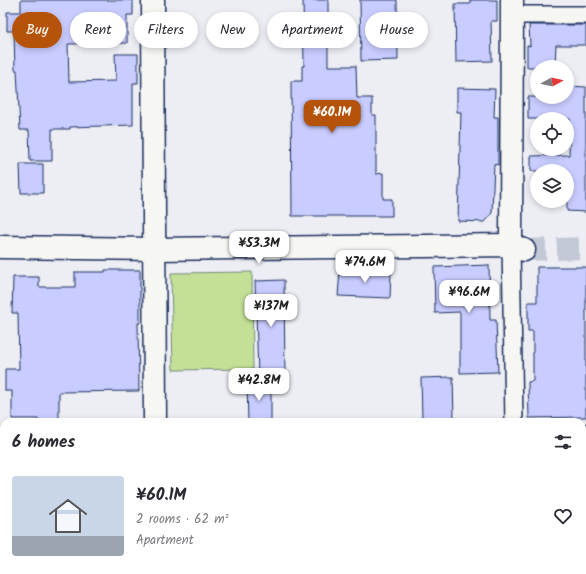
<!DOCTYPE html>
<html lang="en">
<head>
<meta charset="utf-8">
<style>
  body { margin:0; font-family:Kalam,sans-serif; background:#f7f7f7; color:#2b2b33; height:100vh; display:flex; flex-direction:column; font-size:15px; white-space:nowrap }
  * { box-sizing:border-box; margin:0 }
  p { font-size:13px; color:#7c7c81 }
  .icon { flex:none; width:22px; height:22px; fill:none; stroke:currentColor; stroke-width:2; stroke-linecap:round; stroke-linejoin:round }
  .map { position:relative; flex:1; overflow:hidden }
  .drawer { position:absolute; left:0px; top:418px; width:586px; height:156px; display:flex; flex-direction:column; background:#fff; border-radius:12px 12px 0 0; box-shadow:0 2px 6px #0003 }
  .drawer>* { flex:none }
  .top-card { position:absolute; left:12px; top:12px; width:562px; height:36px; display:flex; gap:8px }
  .needle { width:26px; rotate:82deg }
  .fabs { position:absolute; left:530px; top:60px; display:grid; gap:8px }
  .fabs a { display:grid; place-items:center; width:44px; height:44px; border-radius:50%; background:#fff; box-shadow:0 2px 6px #0003; font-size:20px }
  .price { position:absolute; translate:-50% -34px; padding:0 9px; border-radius:8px; background:#fff; color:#222; font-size:13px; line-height:26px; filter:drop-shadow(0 1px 2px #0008) }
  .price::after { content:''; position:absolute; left:50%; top:24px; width:12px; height:9px; margin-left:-6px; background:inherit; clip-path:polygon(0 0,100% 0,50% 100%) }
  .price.current { background:#b45309; color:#fff }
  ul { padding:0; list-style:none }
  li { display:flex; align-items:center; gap:12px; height:100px; padding:0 12px }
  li+li { border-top:1px solid #e1e1e2 }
  li span { display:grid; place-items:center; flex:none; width:112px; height:80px; border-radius:4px; color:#555 }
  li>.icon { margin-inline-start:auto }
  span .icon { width:48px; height:48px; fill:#fffc; stroke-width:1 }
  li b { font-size:17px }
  h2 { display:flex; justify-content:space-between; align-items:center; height:48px; padding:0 12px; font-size:17px }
  .tag { padding:0 14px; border-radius:18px; background:#fff; box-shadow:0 2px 6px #0003; font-size:14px; line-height:36px }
  .tag.current { background:#b45309; color:#fff }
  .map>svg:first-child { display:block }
</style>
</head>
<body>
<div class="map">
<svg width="586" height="574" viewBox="0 0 586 574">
  <rect width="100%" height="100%" fill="#edeef4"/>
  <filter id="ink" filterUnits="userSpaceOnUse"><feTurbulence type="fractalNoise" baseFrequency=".025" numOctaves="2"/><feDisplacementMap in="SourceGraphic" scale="8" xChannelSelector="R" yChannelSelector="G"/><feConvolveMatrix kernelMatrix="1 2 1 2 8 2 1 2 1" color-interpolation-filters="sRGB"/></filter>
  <g filter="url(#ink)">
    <polygon fill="#c4e097" stroke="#70887a" points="252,272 253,369 173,370 171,273"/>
    <g fill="#c8ccfe" stroke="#1b2f5e">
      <polygon points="21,0 133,0 133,15 127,15 127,43 68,44 69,82 116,81 115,54 138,54 138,83 133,83 133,125 70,127 70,129 52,129 52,161 30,161 29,130 20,130 17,70 15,70 14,31 7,31 7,12 21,12"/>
      <polygon points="303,0 328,0 328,66 356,66 357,98 372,98 372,115 376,115 376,174 383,173 383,199 392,199 392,216 292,216 291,81 302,81 302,66 304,66"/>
      <polygon points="360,0 397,0 398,60 361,61"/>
      <polygon points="470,0 497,0 497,21 491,21 492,61 456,62 455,4 470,4"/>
      <polygon points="529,25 586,25 586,45 556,45 555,67 527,67 527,45 530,46"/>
      <polygon points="569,86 586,87 586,212 567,211 567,171 531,171 531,156 569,155 570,119 528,119 528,97 568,97"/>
      <polygon points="457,88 495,89 494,117 498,117 498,165 494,164 492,213 484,222 458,221 461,112 457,112"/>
      <polygon points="20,164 43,164 43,193 21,193"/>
      <polygon points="489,265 490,320 496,320 498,372 460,373 460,312 435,313 434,267"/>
      <polygon points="537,267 586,267 586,417 529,418 528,382 533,381 533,331 528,331 528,302 537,302"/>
      <polygon points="105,270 140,270 140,323 138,323 139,391 59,392 59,422 38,422 38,419 12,419 12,391 5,391 5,369 19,369 18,313 12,313 13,277 39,277 39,287 75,287 75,272 105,272"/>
      <polygon points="340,270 391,272 390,298 338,296"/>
      <polygon points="284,280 285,376 258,376 255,281"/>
      <polygon points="453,377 454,419 422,419 421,378"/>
      <polygon points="247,382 271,382 271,422 248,422"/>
    </g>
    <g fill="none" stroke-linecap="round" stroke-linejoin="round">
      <polyline stroke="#c3c8d6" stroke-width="22" stroke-dasharray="22 11" stroke-linecap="butt" points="524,250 586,248"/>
      <defs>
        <g id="street">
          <polyline points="512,15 586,15"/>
          <polyline points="511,245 514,422"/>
          <polyline points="582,433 586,433"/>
          <polyline points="0,533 2,574"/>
          <polyline points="516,570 516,574"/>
        </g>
        <g id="secondary">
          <polyline points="153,0 155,422"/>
          <polyline points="511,245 512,0"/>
          <polyline points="0,247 154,249 511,245 524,250"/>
          <polyline points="155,570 155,574"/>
        </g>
      </defs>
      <use href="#street" stroke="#1b2f5e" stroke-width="20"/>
      <use href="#secondary" stroke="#1b2f5e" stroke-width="25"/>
      <use href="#street" stroke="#f6f6f2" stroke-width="17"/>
      <use href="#secondary" stroke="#f6f6f2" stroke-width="22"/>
    </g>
  </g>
</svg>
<div class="fabs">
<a><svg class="needle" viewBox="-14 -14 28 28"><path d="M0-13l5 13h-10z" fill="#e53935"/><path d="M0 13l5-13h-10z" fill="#7c7c81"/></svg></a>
<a><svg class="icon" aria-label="locate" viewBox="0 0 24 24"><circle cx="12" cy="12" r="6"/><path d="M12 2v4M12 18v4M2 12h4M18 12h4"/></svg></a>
<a><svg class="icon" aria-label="layers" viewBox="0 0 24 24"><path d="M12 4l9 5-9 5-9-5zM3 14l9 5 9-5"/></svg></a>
</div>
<b class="price current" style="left:332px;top:134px">¥60.1M</b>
<b class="price" style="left:259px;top:265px">¥53.3M</b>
<b class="price" style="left:365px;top:284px">¥74.6M</b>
<b class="price" style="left:469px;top:314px">¥96.6M</b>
<b class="price" style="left:271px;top:328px">¥137M</b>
<b class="price" style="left:259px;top:402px">¥42.8M</b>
<div class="top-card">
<a class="tag current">Buy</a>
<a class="tag">Rent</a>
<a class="tag">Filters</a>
<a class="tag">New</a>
<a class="tag">Apartment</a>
<a class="tag">House</a>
</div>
<section class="drawer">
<h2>6 homes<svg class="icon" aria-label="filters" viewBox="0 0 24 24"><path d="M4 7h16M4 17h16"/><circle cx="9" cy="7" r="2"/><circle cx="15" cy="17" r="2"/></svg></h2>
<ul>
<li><span style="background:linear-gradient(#c9d6e8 75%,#9aa5b1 0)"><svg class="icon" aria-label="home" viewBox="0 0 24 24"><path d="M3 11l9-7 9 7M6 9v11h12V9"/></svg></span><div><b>¥60.1M</b><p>2 rooms · 62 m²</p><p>Apartment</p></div><svg class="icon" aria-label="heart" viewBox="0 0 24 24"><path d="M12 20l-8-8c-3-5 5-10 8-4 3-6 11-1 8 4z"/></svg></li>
</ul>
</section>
</div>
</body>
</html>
